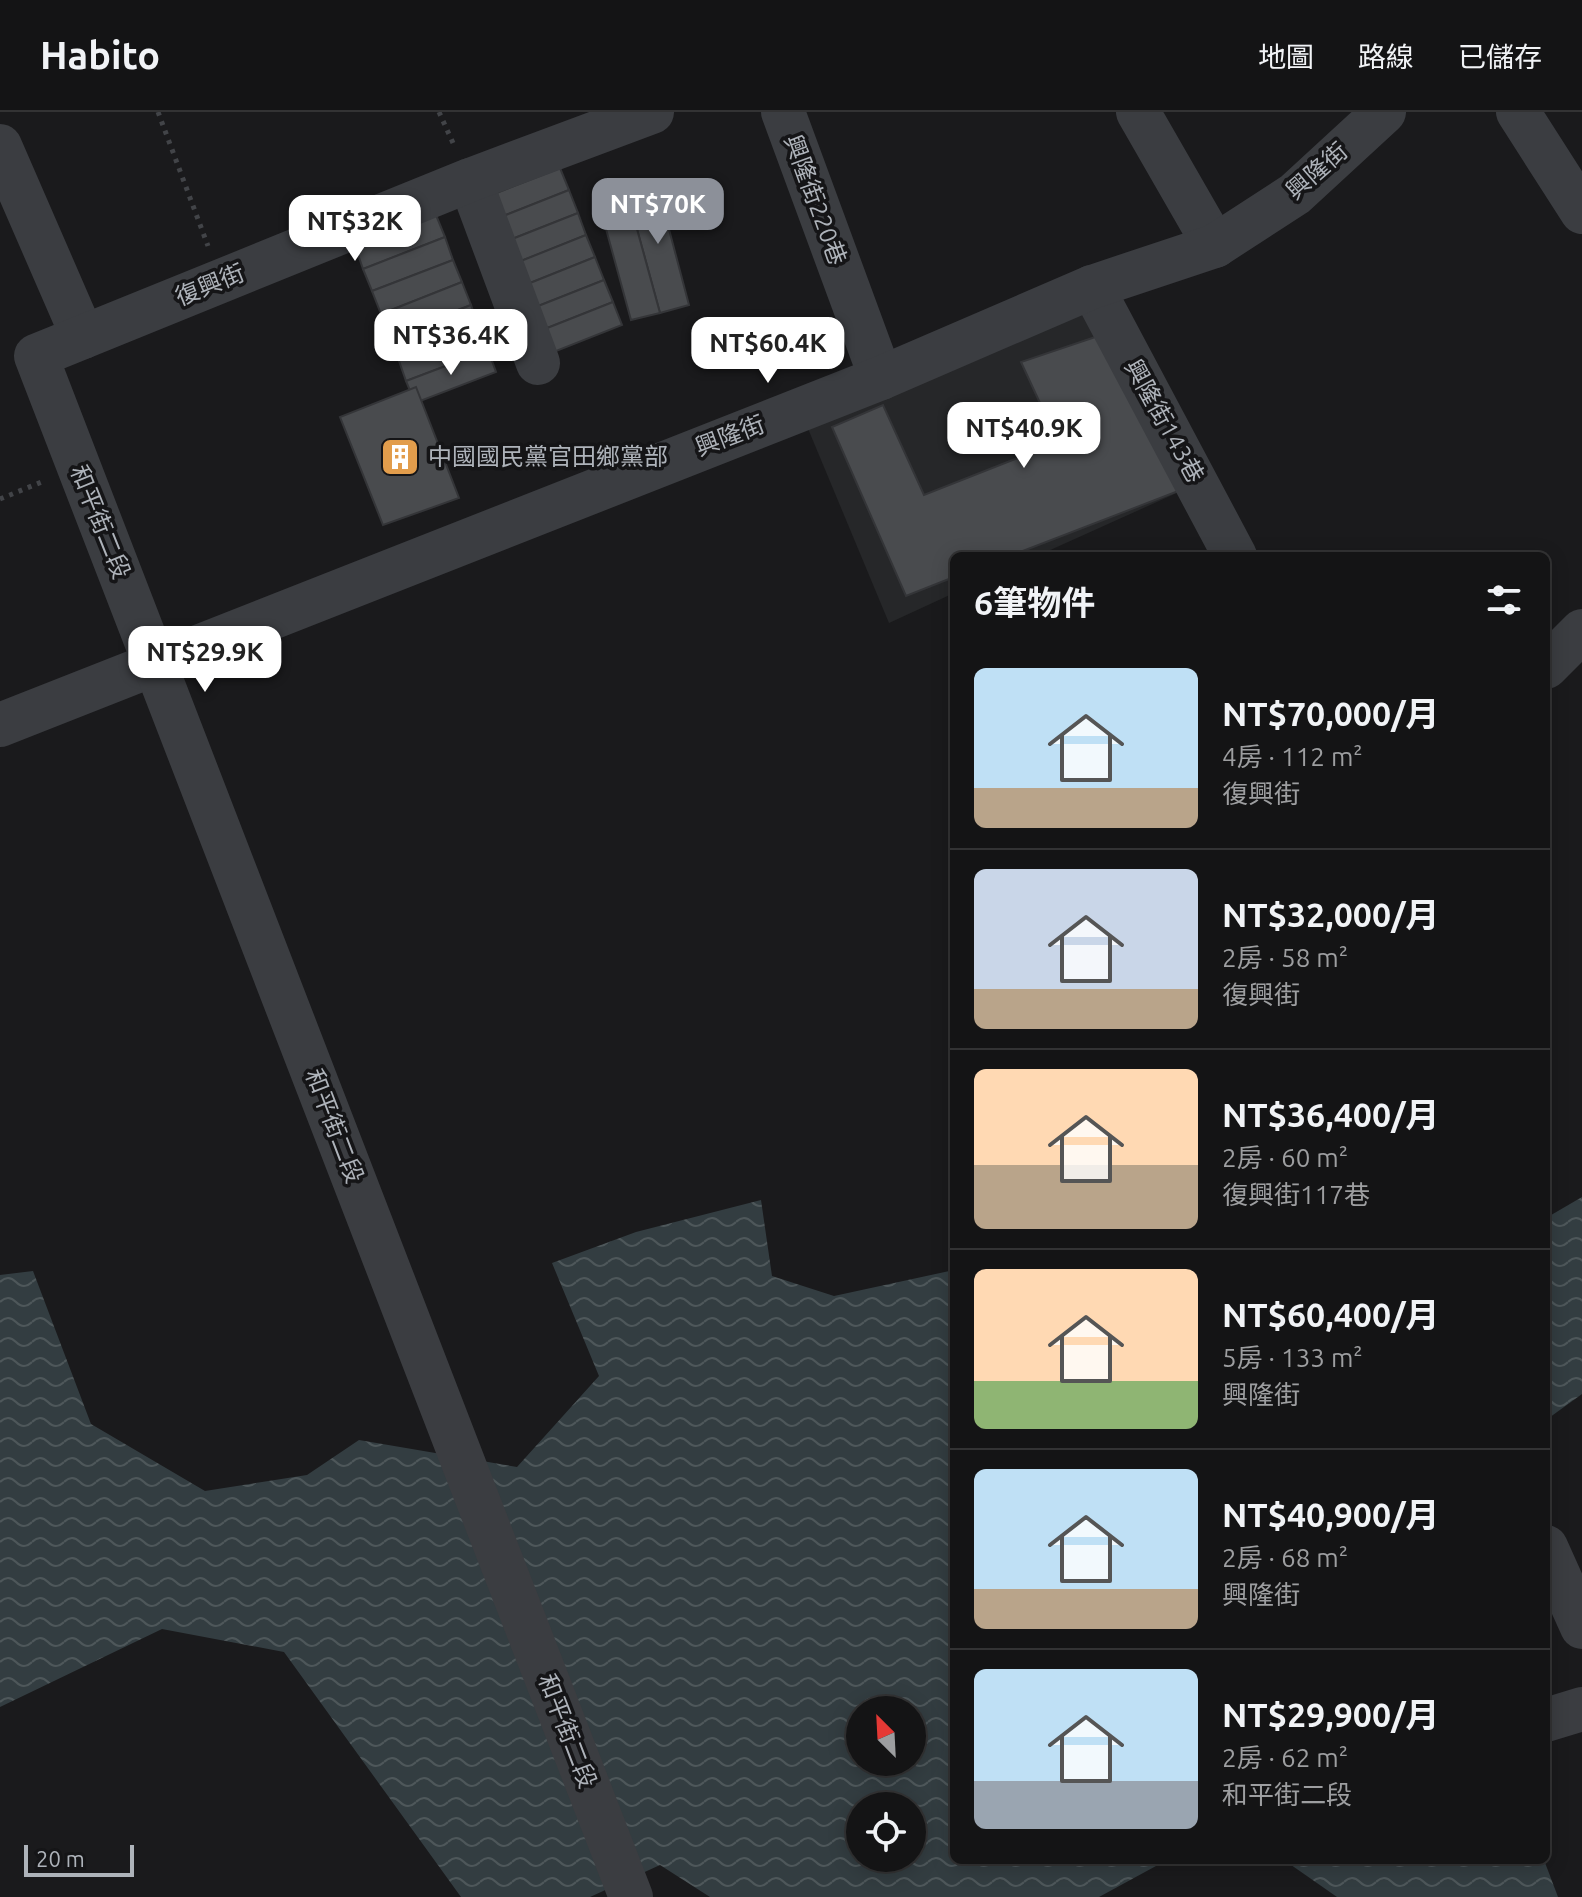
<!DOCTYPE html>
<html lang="zh-TW">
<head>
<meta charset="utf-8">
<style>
  body { margin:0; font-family:Ubuntu,"Noto Sans TC",sans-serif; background:#212122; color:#f1f3f6; height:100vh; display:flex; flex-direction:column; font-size:30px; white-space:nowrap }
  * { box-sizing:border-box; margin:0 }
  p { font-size:26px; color:#9d9ea0 }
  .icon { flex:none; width:44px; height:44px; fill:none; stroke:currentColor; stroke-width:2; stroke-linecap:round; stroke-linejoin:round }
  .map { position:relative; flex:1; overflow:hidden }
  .details { position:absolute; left:950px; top:440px; width:600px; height:1312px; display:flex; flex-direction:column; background:#141415; border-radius:12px; box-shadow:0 4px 20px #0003,0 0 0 2px #333334 }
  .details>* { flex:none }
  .needle { width:52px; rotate:336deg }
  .tools { position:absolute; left:846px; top:1584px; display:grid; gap:16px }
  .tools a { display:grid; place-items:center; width:80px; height:80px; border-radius:50%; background:#141415; box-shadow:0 4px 20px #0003,0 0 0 2px #333334; font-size:40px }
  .scale { position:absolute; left:24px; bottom:20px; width:110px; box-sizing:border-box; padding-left:8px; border:4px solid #aeb3ba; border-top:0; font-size:22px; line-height:28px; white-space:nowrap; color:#aeb3ba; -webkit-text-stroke:6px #151517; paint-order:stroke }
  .price { position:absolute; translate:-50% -68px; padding:0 18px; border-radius:16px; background:#fff; color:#222; font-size:26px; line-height:52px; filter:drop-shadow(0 2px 4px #0008) }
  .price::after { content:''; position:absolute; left:50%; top:48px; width:24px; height:18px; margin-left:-12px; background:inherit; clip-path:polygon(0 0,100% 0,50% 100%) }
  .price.on { background:#8c9099; color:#fff }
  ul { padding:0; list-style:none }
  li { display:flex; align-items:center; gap:24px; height:200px; padding:0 24px }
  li+li { border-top:2px solid #333334 }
  li span { display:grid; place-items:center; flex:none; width:224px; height:160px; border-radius:12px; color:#555 }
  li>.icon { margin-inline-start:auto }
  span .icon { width:96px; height:96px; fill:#fffc; stroke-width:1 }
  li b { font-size:34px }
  h2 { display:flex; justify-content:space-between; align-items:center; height:96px; padding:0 24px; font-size:34px }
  header { display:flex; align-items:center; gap:48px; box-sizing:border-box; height:112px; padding:0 40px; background:#141415; border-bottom:2px solid #333334 }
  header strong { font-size:38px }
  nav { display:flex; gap:44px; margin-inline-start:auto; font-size:28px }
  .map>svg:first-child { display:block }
</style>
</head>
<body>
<header>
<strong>Habito</strong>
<nav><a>地圖</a><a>路線</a><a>已儲存</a></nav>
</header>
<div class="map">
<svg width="1582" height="1785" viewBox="0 0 1582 1785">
  <defs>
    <pattern id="water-waves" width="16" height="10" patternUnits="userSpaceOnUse" patternTransform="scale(2)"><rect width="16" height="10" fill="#333d41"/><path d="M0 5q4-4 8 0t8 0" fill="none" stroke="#4e575a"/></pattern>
  </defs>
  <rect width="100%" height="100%" fill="#1a1a1c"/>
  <polygon fill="#262729" points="1092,175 1199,371 1037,444 954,444 954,481 889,511 799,295"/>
  <g fill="url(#water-waves)" fill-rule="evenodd">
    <polygon points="1582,1085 1582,1282 1546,1308 1546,1106"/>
    <path d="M761 1088 772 1164 834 1184 954 1158V1748H1167L1099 1785H710L660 1753 590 1785H461L284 1540 162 1517 0 1595V1163L33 1159 91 1312 205 1379 307 1363 359 1328 517 1355 599 1264 552 1151 636 1120ZM860 1598H912V1650H860ZM860 1694H912V1746H860Z"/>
    <polygon points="1284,1748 1544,1748 1558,1785 1337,1785"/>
  </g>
  <g fill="#494b4e" stroke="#343538" stroke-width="2">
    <polygon points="560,56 569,78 488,110 479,88"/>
    <polygon points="656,68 689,193 660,201 626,77"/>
    <polygon points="626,77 660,201 631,208 597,84"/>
    <polygon points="569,78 578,101 497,133 488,110"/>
    <polygon points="578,101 586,123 506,155 497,133"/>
    <polygon points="436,103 445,125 363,157 355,134"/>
    <polygon points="586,123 595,145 515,177 506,155"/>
    <polygon points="445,125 453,148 372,179 363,157"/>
    <polygon points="595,145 604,168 523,200 515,177"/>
    <polygon points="453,148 462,170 381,202 372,179"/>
    <polygon points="604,168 613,190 532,222 523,200"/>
    <polygon points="462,170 471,193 390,224 381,202"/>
    <polygon points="613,190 622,213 541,245 532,222"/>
    <polygon points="471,193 479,215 398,246 390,224"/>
    <polygon points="479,215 488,238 406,269 398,246"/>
    <polygon points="1113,219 1199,371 1010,444 954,444 954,465 906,484 832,315 883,293 924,383 1058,330 1021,250"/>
    <polygon points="488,238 496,260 415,291 406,269"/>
    <polygon points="416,275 459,386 383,413 340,305"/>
  </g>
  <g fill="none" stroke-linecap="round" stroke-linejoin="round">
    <g stroke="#424448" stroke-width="5" stroke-dasharray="4 6" stroke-linecap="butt">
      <polyline points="158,0 208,134"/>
      <polyline points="439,0 453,31"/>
      <polyline points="0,387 44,369"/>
    </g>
    <g stroke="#3b3d41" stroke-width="44">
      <polyline points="783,0 881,266"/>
      <polyline points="1138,0 1215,134"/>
      <polyline points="1518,0 1582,100"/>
      <polyline points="0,34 83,225"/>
      <polyline points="470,68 538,251"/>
      <polyline points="1092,175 1235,444"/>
      <polyline points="1546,555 1582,519"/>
      <polyline points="0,613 881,266 1092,175 1215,134 1295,82 1384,0"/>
      <polyline points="1546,1435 1582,1515"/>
      <polyline points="1546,1608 1582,1597"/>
      <polyline points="631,1785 36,244 470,68 652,0"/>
    </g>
  </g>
  <defs>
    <symbol id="building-square" viewBox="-11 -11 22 22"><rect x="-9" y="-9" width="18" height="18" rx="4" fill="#e29d4c" stroke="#151517"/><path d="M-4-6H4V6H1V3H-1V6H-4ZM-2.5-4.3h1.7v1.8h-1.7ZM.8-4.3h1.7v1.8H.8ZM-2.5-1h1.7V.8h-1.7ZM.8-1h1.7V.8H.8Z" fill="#fff"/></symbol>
  </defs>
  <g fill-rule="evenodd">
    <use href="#building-square" x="378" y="323" width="44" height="44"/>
  </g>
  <g text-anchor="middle" stroke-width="7" stroke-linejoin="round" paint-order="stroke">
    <g font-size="24" fill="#aeb3ba" stroke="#151517">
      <text transform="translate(1317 59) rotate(-41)" y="8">興隆街</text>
      <text transform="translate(815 88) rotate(70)" y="8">興隆街220巷</text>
      <text transform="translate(210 173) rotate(-22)" y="8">復興街</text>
      <text transform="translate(1164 309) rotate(61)" y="8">興隆街143巷</text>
      <text transform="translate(730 324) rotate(-21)" y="8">興隆街</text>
      <text transform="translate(100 410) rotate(68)" y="8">和平街二段</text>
      <text transform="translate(334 1014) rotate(69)" y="8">和平街二段</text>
      <text transform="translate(567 1619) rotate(69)" y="8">和平街二段</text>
    </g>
    <g font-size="24" fill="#aeb3ba" stroke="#151517" text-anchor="start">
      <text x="428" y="353">中國國民黨官田鄉黨部</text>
    </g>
  </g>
</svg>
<div class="tools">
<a><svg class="needle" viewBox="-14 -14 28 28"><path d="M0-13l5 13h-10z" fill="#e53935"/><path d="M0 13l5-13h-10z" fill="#9d9ea0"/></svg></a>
<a><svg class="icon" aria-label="locate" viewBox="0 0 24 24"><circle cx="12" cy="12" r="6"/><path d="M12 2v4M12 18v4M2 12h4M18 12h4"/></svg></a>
</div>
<div class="scale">20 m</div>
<b class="price on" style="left:658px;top:134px">NT$70K</b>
<b class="price" style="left:355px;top:151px">NT$32K</b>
<b class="price" style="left:451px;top:265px">NT$36.4K</b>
<b class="price" style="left:768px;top:273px">NT$60.4K</b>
<b class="price" style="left:1024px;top:358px">NT$40.9K</b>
<b class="price" style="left:205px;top:582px">NT$29.9K</b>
<section class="details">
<h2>6筆物件<svg class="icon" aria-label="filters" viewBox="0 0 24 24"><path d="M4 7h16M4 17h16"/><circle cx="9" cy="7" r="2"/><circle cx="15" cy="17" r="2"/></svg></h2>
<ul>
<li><span style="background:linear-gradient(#bfe0f5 75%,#b9a48a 0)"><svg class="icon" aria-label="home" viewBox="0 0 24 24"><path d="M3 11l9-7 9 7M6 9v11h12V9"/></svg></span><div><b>NT$70,000/月</b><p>4房 · 112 m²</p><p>復興街</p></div></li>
<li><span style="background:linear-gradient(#c9d6e8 75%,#b9a48a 0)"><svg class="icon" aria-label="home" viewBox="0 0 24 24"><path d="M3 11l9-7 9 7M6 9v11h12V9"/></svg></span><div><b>NT$32,000/月</b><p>2房 · 58 m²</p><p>復興街</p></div></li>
<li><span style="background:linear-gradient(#ffd9b3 60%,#b9a48a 0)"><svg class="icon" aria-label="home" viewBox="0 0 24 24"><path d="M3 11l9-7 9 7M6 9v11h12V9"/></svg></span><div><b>NT$36,400/月</b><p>2房 · 60 m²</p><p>復興街117巷</p></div></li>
<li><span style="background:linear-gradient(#ffd9b3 70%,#8fb573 0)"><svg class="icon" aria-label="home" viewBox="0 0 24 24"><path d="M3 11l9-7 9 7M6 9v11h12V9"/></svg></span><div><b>NT$60,400/月</b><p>5房 · 133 m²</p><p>興隆街</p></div></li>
<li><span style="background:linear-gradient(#bfe0f5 75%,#b9a48a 0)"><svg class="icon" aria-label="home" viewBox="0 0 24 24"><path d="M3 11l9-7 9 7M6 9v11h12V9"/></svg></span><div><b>NT$40,900/月</b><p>2房 · 68 m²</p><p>興隆街</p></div></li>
<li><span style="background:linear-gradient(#bfe0f5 70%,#9aa5b1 0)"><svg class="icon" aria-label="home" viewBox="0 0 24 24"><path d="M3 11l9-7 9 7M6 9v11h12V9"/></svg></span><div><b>NT$29,900/月</b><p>2房 · 62 m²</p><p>和平街二段</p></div></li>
</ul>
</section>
</div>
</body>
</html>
